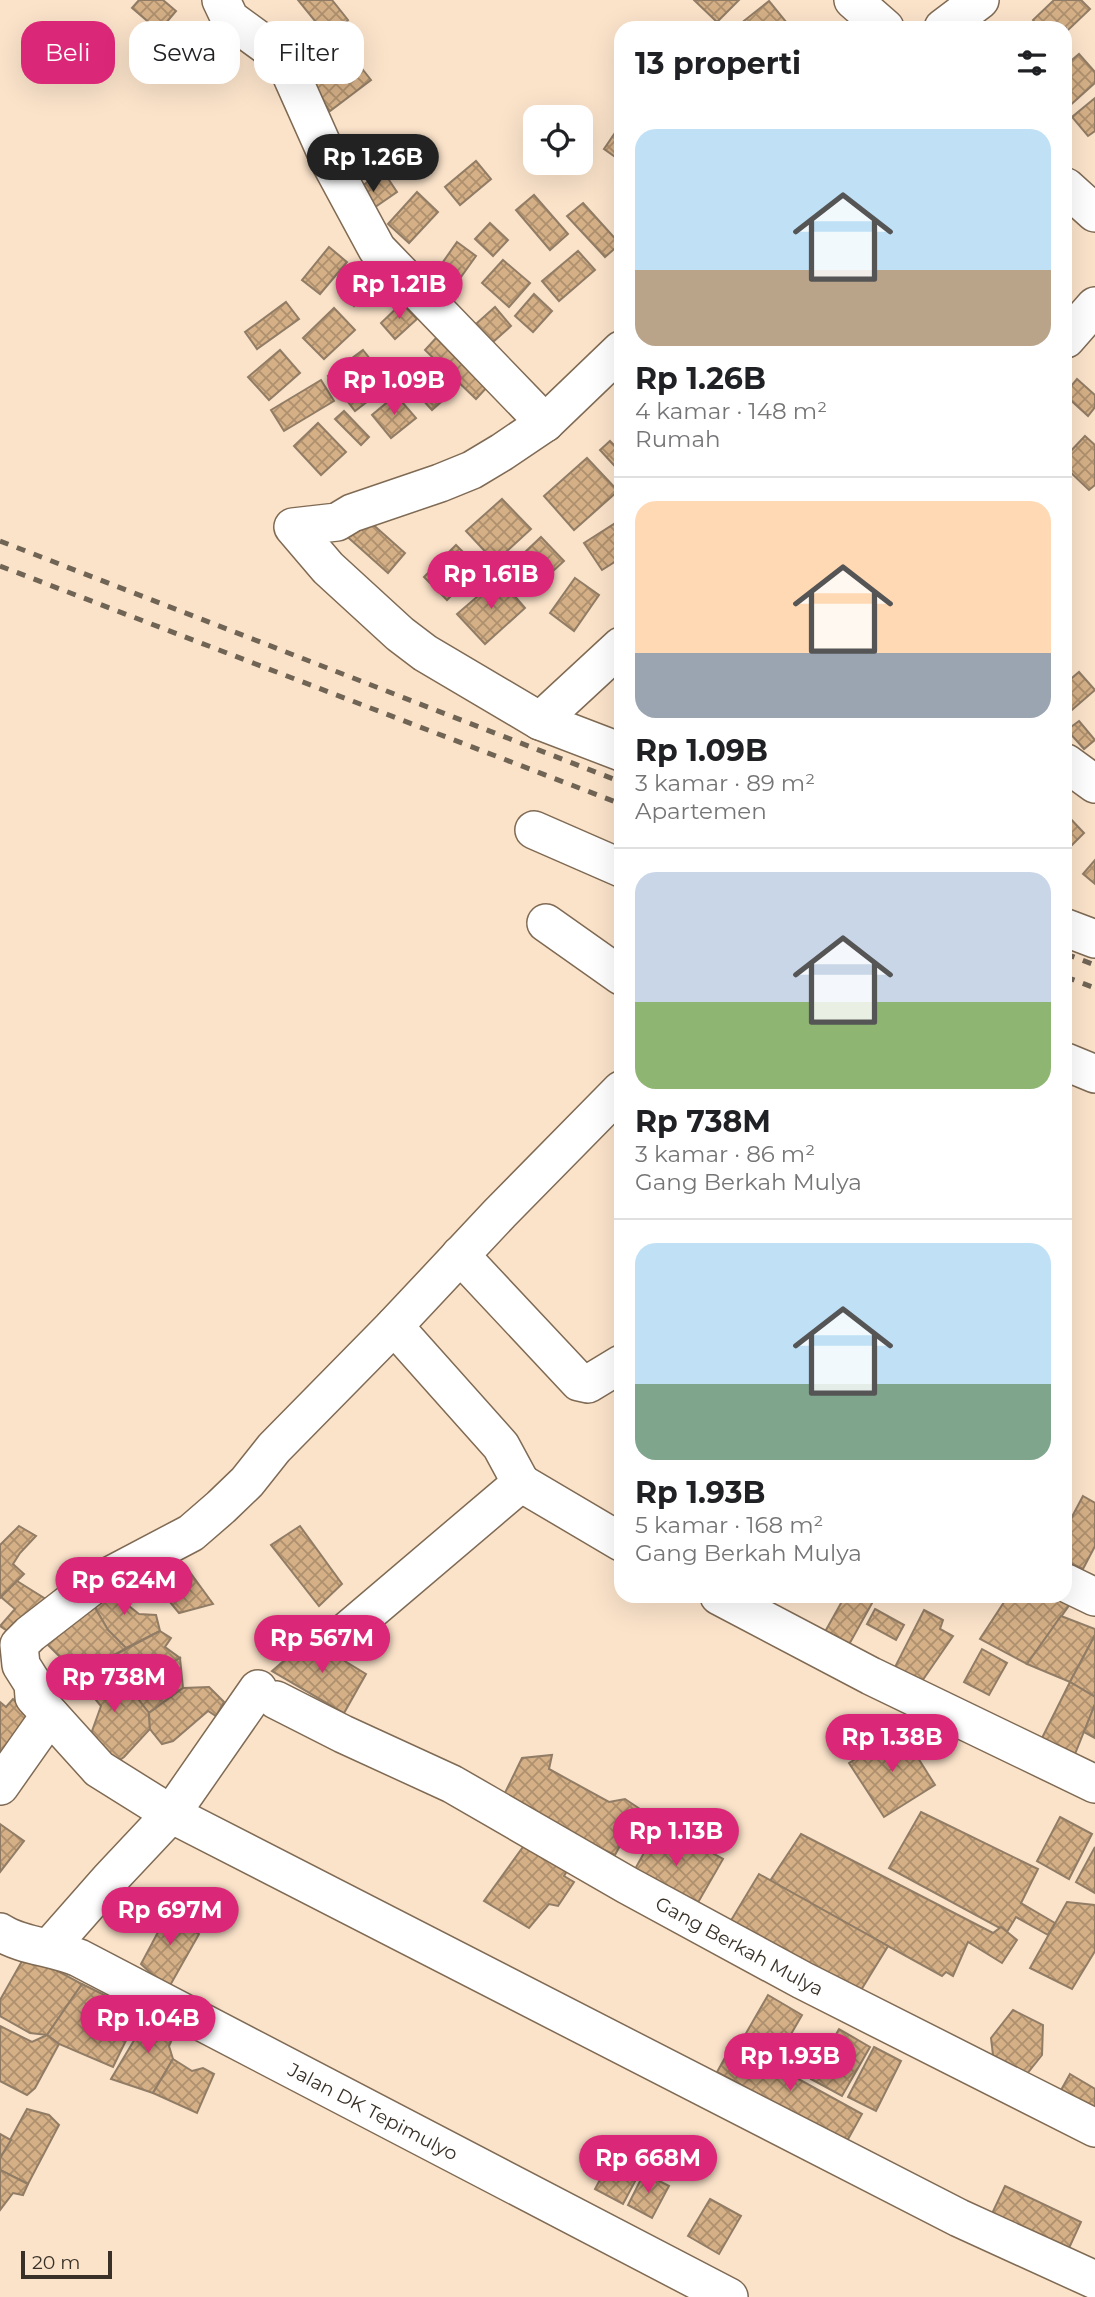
<!DOCTYPE html>
<html lang="id">
<head>
<meta charset="utf-8">
<style>
  body { margin:0; font-family:Montserrat,sans-serif; background:#f2f2f2; color:#202124; height:100vh; display:flex; flex-direction:column; font-size:26px; white-space:nowrap }
  * { box-sizing:border-box; margin:0 }
  p { font-size:23px; color:#757577 }
  .icon { flex:none; width:38px; height:38px; fill:none; stroke:currentColor; stroke-width:2; stroke-linecap:round; stroke-linejoin:round }
  .map { position:relative; flex:1; overflow:hidden }
  .panel { position:absolute; left:614px; top:21px; width:458px; height:1582px; display:flex; flex-direction:column; background:#fff; border-radius:21px; box-shadow:0 7px 28px #0002 }
  .panel>* { flex:none }
  .hud { position:absolute; left:21px; top:21px; width:488px; height:63px; display:flex; gap:14px }
  .fabs { position:absolute; left:523px; top:105px; display:grid; gap:14px }
  .fabs a { display:grid; place-items:center; width:70px; height:70px; border-radius:14px; background:#fff; box-shadow:0 7px 28px #0002; font-size:35px }
  .scale { position:absolute; left:21px; bottom:18px; width:91px; box-sizing:border-box; padding-left:7px; border:4px solid #393127; border-top:0; font-size:19px; line-height:24px; white-space:nowrap; color:#393127; -webkit-text-stroke:5px #fbe3ca; paint-order:stroke }
  .price { position:absolute; translate:-50% -60px; padding:0 16px; border-radius:24px; background:#db2777; color:#fff; font-size:23px; line-height:46px; filter:drop-shadow(0 2px 4px #0008) }
  .price::after { content:''; position:absolute; left:50%; top:42px; width:21px; height:16px; margin-left:-10px; background:inherit; clip-path:polygon(0 0,100% 0,50% 100%) }
  .price.current { background:#222; color:#fff }
  ul { padding:0; list-style:none }
  li { display:grid; align-content:center; gap:14px; height:371px; padding:0 21px }
  li+li { border-top:2px solid #e0e0e0 }
  li span { display:grid; place-items:center; height:217px; border-radius:21px; color:#555 }
  li>.icon { margin-inline-start:auto }
  span .icon { width:126px; height:126px; fill:#fffc; stroke-width:1 }
  li b { font-size:30px }
  h2 { display:flex; justify-content:space-between; align-items:center; height:84px; padding:0 21px; font-size:30px }
  .tag { padding:0 24px; border-radius:21px; background:#fff; box-shadow:0 7px 28px #0002; font-size:24px; line-height:63px }
  .tag.current { background:#db2777; color:#fff }
  .map>svg:first-child { display:block }
</style>
</head>
<body>
<div class="map">
<svg width="1095" height="2297" viewBox="0 0 1095 2297">
  <defs>
    <pattern id="building-cross-hatch" width="8" height="8" patternUnits="userSpaceOnUse" patternTransform="scale(1.75)"><rect width="8" height="8" fill="#d5b087"/><path d="M0 0l8 8M0 8l8-8" fill="none" stroke="#ae906e"/></pattern>
  </defs>
  <rect width="100%" height="100%" fill="#fbe3ca"/>
  <g fill="url(#building-cross-hatch)" stroke="#917c65" stroke-width="2">
    <polygon points="139,0 163,0 176,11 159,31 132,8"/>
    <polygon points="298,0 332,0 348,20 328,37"/>
    <polygon points="694,0 739,0 717,22"/>
    <polygon points="1054,0 1081,0 1090,9 1066,32 1066,28 1040,28 1033,20"/>
    <polygon points="769,1 787,23 780,28 735,28"/>
    <polygon points="190,25 211,43 175,82 155,63"/>
    <polygon points="1079,54 1095,72 1095,83 1066,109 1066,65"/>
    <polygon points="352,56 371,80 330,111 312,87"/>
    <polygon points="1095,98 1095,131 1088,136 1072,117"/>
    <polygon points="621,124 621,161 604,149"/>
    <polygon points="359,139 371,164 342,176 330,152"/>
    <polygon points="476,161 491,179 460,205 445,187"/>
    <polygon points="383,171 397,192 362,216 348,196"/>
    <polygon points="417,192 438,212 409,243 388,224"/>
    <polygon points="534,195 568,234 550,250 516,210"/>
    <polygon points="583,203 620,244 605,257 567,216"/>
    <polygon points="490,223 508,240 493,256 475,239"/>
    <polygon points="457,242 476,256 443,302 424,289"/>
    <polygon points="329,247 347,262 320,294 302,280"/>
    <polygon points="578,251 595,270 559,301 542,281"/>
    <polygon points="503,260 530,283 509,307 482,283"/>
    <polygon points="358,275 370,283 354,306 342,298"/>
    <polygon points="534,294 552,311 533,332 515,316"/>
    <polygon points="286,302 299,319 257,349 245,332"/>
    <polygon points="402,303 417,319 395,339 381,323"/>
    <polygon points="495,307 511,326 484,350 468,331"/>
    <polygon points="334,308 355,330 324,359 303,338"/>
    <polygon points="438,336 489,385 476,399 425,350"/>
    <polygon points="280,350 300,373 269,400 248,377"/>
    <polygon points="363,350 390,384 355,411 328,376"/>
    <polygon points="427,371 449,395 432,410 410,386"/>
    <polygon points="1077,379 1095,395 1095,407 1088,416 1066,396 1066,392"/>
    <polygon points="321,380 334,401 284,431 271,410"/>
    <polygon points="396,395 416,418 391,438 372,415"/>
    <polygon points="344,411 369,437 361,445 335,419"/>
    <polygon points="318,423 346,452 321,475 294,446"/>
    <polygon points="1085,436 1095,445 1095,485 1089,490 1066,468 1066,456"/>
    <polygon points="610,441 621,452 621,473 600,450"/>
    <polygon points="587,458 618,491 574,530 544,496"/>
    <polygon points="502,499 531,529 495,562 466,531"/>
    <polygon points="360,513 405,553 388,573 343,533"/>
    <polygon points="614,524 621,535 621,558 602,570 584,543"/>
    <polygon points="541,537 564,561 528,594 506,570"/>
    <polygon points="456,545 479,568 447,600 424,577"/>
    <polygon points="499,578 525,608 485,644 457,614"/>
    <polygon points="575,578 599,595 574,631 550,613"/>
    <polygon points="1079,672 1095,690 1066,715 1066,683"/>
    <polygon points="1079,721 1095,740 1084,749 1067,730"/>
    <polygon points="1066,814 1084,833 1066,851"/>
    <polygon points="1095,860 1095,884 1083,874"/>
    <polygon points="1083,1496 1095,1503 1095,1546 1083,1569 1066,1561 1066,1528"/>
    <polygon points="19,1526 36,1536 20,1553 13,1564 24,1574 0,1598 0,1545"/>
    <polygon points="300,1526 342,1584 319,1606 271,1545"/>
    <polygon points="184,1564 213,1604 179,1613 146,1573 166,1566"/>
    <polygon points="17,1581 52,1603 18,1638 0,1626 15,1609 1,1597"/>
    <polygon points="109,1584 134,1595 129,1606 139,1614 156,1615 160,1631 126,1648 108,1630 91,1601"/>
    <polygon points="845,1596 876,1596 846,1650 822,1637"/>
    <polygon points="1008,1596 1066,1596 1073,1600 1027,1664 980,1639"/>
    <polygon points="91,1601 108,1630 126,1648 107,1659 81,1670 59,1656 41,1638"/>
    <polygon points="875,1609 904,1625 896,1640 867,1624"/>
    <polygon points="924,1610 943,1620 940,1629 953,1636 920,1684 894,1669"/>
    <polygon points="1061,1616 1095,1629 1095,1635 1070,1682 1027,1664"/>
    <polygon points="160,1631 171,1638 165,1647 180,1658 129,1688 107,1659"/>
    <polygon points="1095,1635 1095,1697 1070,1682"/>
    <polygon points="309,1639 366,1674 344,1713 272,1671"/>
    <polygon points="982,1649 1007,1663 989,1695 964,1682"/>
    <polygon points="180,1658 183,1688 149,1713 129,1688"/>
    <polygon points="107,1659 149,1713 150,1729 124,1757 106,1770 87,1745 101,1706 75,1675 81,1670"/>
    <polygon points="1070,1682 1095,1697 1095,1704 1071,1764 1037,1748"/>
    <polygon points="209,1687 224,1702 216,1716 208,1711 173,1741 162,1744 150,1729 149,1713 183,1688"/>
    <polygon points="13,1699 36,1723 0,1770 0,1702 6,1707"/>
    <polygon points="1095,1704 1095,1738 1084,1732"/>
    <polygon points="901,1731 935,1785 884,1817 849,1763"/>
    <polygon points="552,1755 549,1769 609,1802 625,1799 640,1809 615,1855 501,1801 522,1758"/>
    <polygon points="921,1812 1038,1869 1021,1903 1055,1923 1048,1935 1016,1917 1007,1932 889,1868"/>
    <polygon points="1060,1817 1092,1834 1069,1879 1037,1861"/>
    <polygon points="0,1824 24,1841 0,1872"/>
    <polygon points="660,1824 723,1859 692,1913 630,1878"/>
    <polygon points="801,1834 993,1933 1001,1927 1017,1940 1002,1963 968,1942 953,1976 946,1972 942,1976 770,1881"/>
    <polygon points="528,1840 572,1863 564,1876 574,1882 558,1906 549,1904 529,1928 484,1901"/>
    <polygon points="1095,1847 1095,1893 1076,1882"/>
    <polygon points="759,1874 888,1946 855,2000 724,1932"/>
    <polygon points="174,1902 187,1909 183,1924 199,1934 168,1989 141,1964"/>
    <polygon points="1067,1902 1095,1905 1095,1951 1072,1989 1030,1968"/>
    <polygon points="26,1954 82,1984 47,2035 30,2033 0,2016 0,2000"/>
    <polygon points="82,1984 133,2009 135,2022 113,2067 59,2044 47,2035"/>
    <polygon points="768,1995 802,2015 775,2062 741,2042"/>
    <polygon points="1013,2010 1043,2025 1042,2055 1022,2080 986,2068 993,2055 991,2038"/>
    <polygon points="151,2012 179,2024 169,2046 173,2059 153,2093 111,2079"/>
    <polygon points="0,2026 32,2042 47,2035 59,2044 35,2088 27,2095 0,2081"/>
    <polygon points="839,2029 870,2047 842,2096 811,2079"/>
    <polygon points="733,2043 862,2114 846,2143 717,2072"/>
    <polygon points="874,2047 901,2061 876,2111 848,2097"/>
    <polygon points="173,2059 192,2071 203,2068 214,2074 197,2113 153,2093"/>
    <polygon points="1070,2074 1095,2089 1095,2113 1060,2092"/>
    <polygon points="27,2109 49,2115 59,2125 28,2184 0,2170 0,2158"/>
    <polygon points="0,2134 11,2140 0,2158"/>
    <polygon points="620,2142 648,2157 623,2204 595,2189"/>
    <polygon points="0,2170 28,2184 23,2195 13,2193 0,2210"/>
    <polygon points="644,2173 669,2186 652,2218 628,2205"/>
    <polygon points="1005,2186 1081,2222 1064,2259 988,2222"/>
    <polygon points="710,2199 741,2216 719,2254 688,2236"/>
  </g>
  <g fill="none" stroke-linecap="round" stroke-linejoin="round">
    <defs>
      <g id="minor">
        <polyline points="221,0 230,19 267,46 289,70 331,164 377,249 545,423"/>
        <polyline points="853,0 885,28"/>
        <polyline points="943,28 980,0"/>
        <polyline points="1066,187 1095,213"/>
        <polyline points="1066,339 1095,306"/>
        <polyline points="621,350 545,423 502,452 472,470 440,483 352,513 337,522 293,527 328,568 400,634 425,653 540,721 621,752"/>
        <polyline points="540,721 621,646"/>
        <polyline points="1066,763 1095,784"/>
        <polyline points="534,830 621,868"/>
        <polyline points="546,923 621,976"/>
        <polyline points="1066,928 1095,939"/>
        <polyline points="1066,1062 1095,1074"/>
        <polyline points="621,1090 500,1213 394,1326 274,1448 247,1482 221,1507 191,1533 96,1583 30,1634 19,1645 21,1665 33,1684 34,1697 99,1769 171,1814 959,2218 1095,2280"/>
        <polyline points="460,1255 579,1382 588,1384 621,1364"/>
        <polyline points="394,1326 501,1446 521,1483"/>
        <polyline points="521,1483 621,1542"/>
        <polyline points="1066,1583 1095,1597"/>
        <polyline points="719,1596 871,1676 1095,1784"/>
        <polyline points="348,1630 521,1483"/>
        <path id="s1" d="M276 1700 343 1734 452 1784 627 1885 802 1980 1095 2128"/>
        <polyline points="0,1786 50,1715"/>
        <path id="s2" d="M0 1932C22 1946 53 1947 79 1958L729 2297"/>
        <polyline points="50,1947 109,1880 171,1814 258,1689"/>
      </g>
    </defs>
    <use href="#minor" stroke="#7f6a54" stroke-width="40"/>
    <use href="#minor" stroke="#fff" stroke-width="37"/>
    <g stroke="#706455" stroke-width="5" stroke-dasharray="9 9" stroke-linecap="butt">
      <polyline points="0,541 621,782"/>
      <polyline points="0,566 621,804"/>
      <polyline points="1066,954 1095,965"/>
      <polyline points="1066,977 1095,988"/>
    </g>
  </g>
  <g text-anchor="middle" stroke-width="5" stroke-linejoin="round" paint-order="stroke">
    <g font-size="19" fill="#393127" stroke="#fbe3ca">
      <text dy="7" stroke="none"><textPath href="#s1" startOffset="525">Gang Berkah Mulya</textPath></text>
      <text dy="7" stroke="none"><textPath href="#s2" startOffset="415">Jalan DK Tepimulyo</textPath></text>
    </g>
  </g>
</svg>
<div class="fabs">
<a><svg class="icon" aria-label="locate" viewBox="0 0 24 24"><circle cx="12" cy="12" r="6"/><path d="M12 2v4M12 18v4M2 12h4M18 12h4"/></svg></a>
</div>
<div class="scale">20 m</div>
<b class="price current" style="left:373px;top:194px">Rp 1.26B</b>
<b class="price" style="left:399px;top:321px">Rp 1.21B</b>
<b class="price" style="left:394px;top:417px">Rp 1.09B</b>
<b class="price" style="left:491px;top:611px">Rp 1.61B</b>
<b class="price" style="left:124px;top:1617px">Rp 624M</b>
<b class="price" style="left:322px;top:1675px">Rp 567M</b>
<b class="price" style="left:114px;top:1714px">Rp 738M</b>
<b class="price" style="left:892px;top:1774px">Rp 1.38B</b>
<b class="price" style="left:676px;top:1868px">Rp 1.13B</b>
<b class="price" style="left:170px;top:1947px">Rp 697M</b>
<b class="price" style="left:148px;top:2055px">Rp 1.04B</b>
<b class="price" style="left:790px;top:2093px">Rp 1.93B</b>
<b class="price" style="left:648px;top:2195px">Rp 668M</b>
<div class="hud">
<a class="tag current">Beli</a>
<a class="tag">Sewa</a>
<a class="tag">Filter</a>
</div>
<section class="panel">
<h2>13 properti<svg class="icon" aria-label="filters" viewBox="0 0 24 24"><path d="M4 7h16M4 17h16"/><circle cx="9" cy="7" r="2"/><circle cx="15" cy="17" r="2"/></svg></h2>
<ul>
<li><span style="background:linear-gradient(#bfe0f5 65%,#b9a48a 0)"><svg class="icon" aria-label="home" viewBox="0 0 24 24"><path d="M3 11l9-7 9 7M6 9v11h12V9"/></svg></span><div><b>Rp 1.26B</b><p>4 kamar · 148 m²</p><p>Rumah</p></div></li>
<li><span style="background:linear-gradient(#ffd9b3 70%,#9aa5b1 0)"><svg class="icon" aria-label="home" viewBox="0 0 24 24"><path d="M3 11l9-7 9 7M6 9v11h12V9"/></svg></span><div><b>Rp 1.09B</b><p>3 kamar · 89 m²</p><p>Apartemen</p></div></li>
<li><span style="background:linear-gradient(#c9d6e8 60%,#8fb573 0)"><svg class="icon" aria-label="home" viewBox="0 0 24 24"><path d="M3 11l9-7 9 7M6 9v11h12V9"/></svg></span><div><b>Rp 738M</b><p>3 kamar · 86 m²</p><p>Gang Berkah Mulya</p></div></li>
<li><span style="background:linear-gradient(#bfe0f5 65%,#7fa58c 0)"><svg class="icon" aria-label="home" viewBox="0 0 24 24"><path d="M3 11l9-7 9 7M6 9v11h12V9"/></svg></span><div><b>Rp 1.93B</b><p>5 kamar · 168 m²</p><p>Gang Berkah Mulya</p></div></li>
</ul>
</section>
</div>
</body>
</html>
